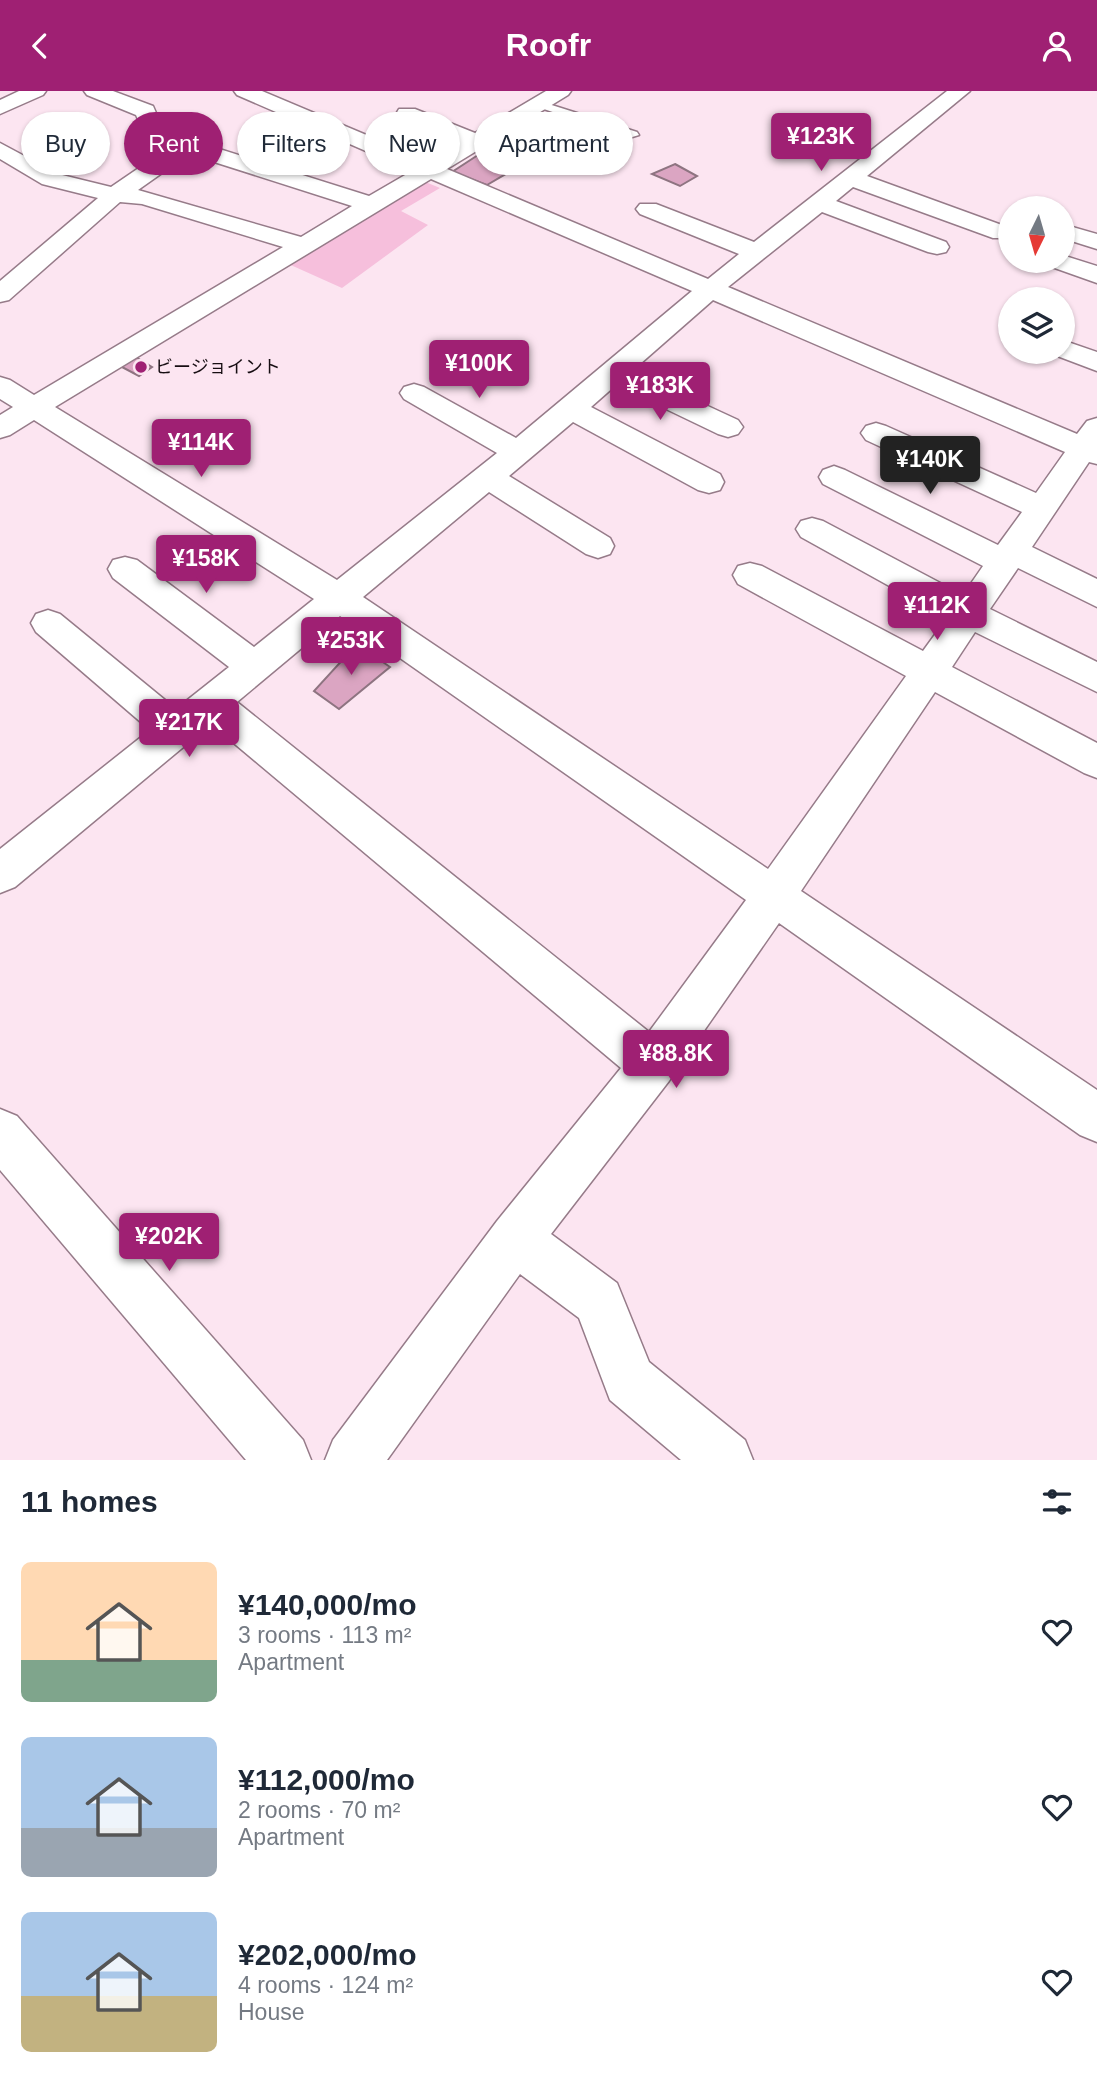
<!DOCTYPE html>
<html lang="en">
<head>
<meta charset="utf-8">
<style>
  body { margin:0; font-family:Helvetica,"Noto Sans JP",sans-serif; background:#f2f2f3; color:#1f2937; height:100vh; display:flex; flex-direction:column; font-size:26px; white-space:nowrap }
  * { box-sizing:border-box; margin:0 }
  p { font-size:23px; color:#747a83 }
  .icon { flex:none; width:38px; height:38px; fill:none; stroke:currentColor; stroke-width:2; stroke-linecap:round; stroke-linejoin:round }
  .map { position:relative; height:1369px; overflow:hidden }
  .drawer { display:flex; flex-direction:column; background:#fff; flex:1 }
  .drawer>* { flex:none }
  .top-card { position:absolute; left:21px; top:21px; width:700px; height:63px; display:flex; gap:14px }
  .needle { width:46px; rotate:185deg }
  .tools { position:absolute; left:998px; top:105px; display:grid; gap:14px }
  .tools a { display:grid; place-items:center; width:77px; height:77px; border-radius:50%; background:#fff; box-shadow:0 2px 5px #0004; font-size:35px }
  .price { position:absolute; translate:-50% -60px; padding:0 16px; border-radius:7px; background:#9f2073; color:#fff; font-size:23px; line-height:46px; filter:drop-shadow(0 2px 4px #0008) }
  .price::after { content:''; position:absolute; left:50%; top:42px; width:21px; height:16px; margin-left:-10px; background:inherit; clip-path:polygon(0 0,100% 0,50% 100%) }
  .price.current { background:#222; color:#fff }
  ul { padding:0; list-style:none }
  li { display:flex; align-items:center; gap:21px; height:175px; padding:0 21px }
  li span { display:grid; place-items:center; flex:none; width:196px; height:140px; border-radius:10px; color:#555 }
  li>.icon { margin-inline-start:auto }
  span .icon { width:84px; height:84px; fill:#fffc; stroke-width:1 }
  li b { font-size:30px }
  h2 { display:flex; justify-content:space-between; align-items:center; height:84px; padding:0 21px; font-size:30px }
  .pill { padding:0 24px; border-radius:32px; background:#fff; box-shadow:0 2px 5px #0004; font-size:24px; line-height:63px }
  .pill.current { background:#9f2073; color:#fff }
  header { display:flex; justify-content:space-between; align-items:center; height:91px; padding:0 21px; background:#9f2073; color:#fff; font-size:32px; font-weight:800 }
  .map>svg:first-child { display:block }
</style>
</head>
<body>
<header><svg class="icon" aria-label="back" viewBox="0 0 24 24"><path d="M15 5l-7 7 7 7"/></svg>Roofr<svg class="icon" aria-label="person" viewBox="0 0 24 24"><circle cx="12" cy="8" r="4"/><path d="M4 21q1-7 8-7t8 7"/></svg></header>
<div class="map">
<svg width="1097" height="1369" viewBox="0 0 1097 1369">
  <rect width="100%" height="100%" fill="#fce5f1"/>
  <polygon fill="#f6bfdc" points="423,90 440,97 401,120 428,134 342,197 284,171"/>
  <g fill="#dba5c2" stroke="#8e7481" stroke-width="2">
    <polygon points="478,64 516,77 487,94 452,81"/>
    <polygon points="675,73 697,85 680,95 652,83"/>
    <polygon points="134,265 152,276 139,285 118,274"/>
    <polygon points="357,553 390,576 339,618 314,600"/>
  </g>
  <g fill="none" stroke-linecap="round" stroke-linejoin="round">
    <defs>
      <g id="lane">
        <polygon points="539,10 637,41 639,44 629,47 535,15 533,13"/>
        <polygon points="501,31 509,31 612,68 602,71 501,35"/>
      </g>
      <g id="street">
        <polygon points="19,0 46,0 43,4 0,23 0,9"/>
        <path d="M84 0H113L153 15 160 31 194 50 369 105 412 80 237 4 234 0H262L428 70 459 52 399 28 396 23 399 18H415L475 42 546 0H571L568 4 447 78 708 188 739 163 640 123 636 118 640 113H656L754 151 947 0H970L867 85 1010 137V147H993L853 96 836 110 946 151 949 156 946 161 937 163 928 161 822 121 728 196 1077 343 1087 330 1097 327V373L1089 371 1032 456 1097 488V516L1018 477 990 518 1097 571V601L975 541 952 576 1097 652V687L1084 682 935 601 801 800 1097 999V1051L1080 1044 779 832 669 990 551 1143 617 1192 649 1271 745 1349 753 1369H681L610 1309 579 1227 520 1183 387 1369H325L333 1349 497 1130 621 977 211 633 15 796 0 802V758L150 639 36 541 31 532 36 523 48 519 60 523 176 618 229 576 113 487 108 478 113 469 125 466 137 469 254 556 314 508 34 329 10 344 0 347V324L13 316 0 308V286L10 289 34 304 283 156 142 113 120 111 9 209 0 211V190L98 107 42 93 0 68V52L58 83 111 96 171 55 143 40 136 24 87 4ZM189 63 352 115 301 146 138 99ZM431 88 692 200 516 347 424 296 414 293 404 296 400 302 404 308 497 362 337 489 55 316ZM713 209 1065 361 1036 402 886 335 876 332 866 335 861 342 866 349 1022 421 998 454 845 379 834 375 823 379 819 386 823 393 983 475 963 504 823 430 812 427 801 430 796 438 801 446 947 527 923 560 762 475 750 472 738 475 733 484 738 493 906 585 768 778 363 506 489 401 586 463 598 467 610 463 614 455 610 447 509 385 573 331 698 399 709 402 720 399 724 391 720 383 591 316 616 294 718 343 728 346 738 343 743 336 738 329 632 280ZM340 525 746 809 649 941 237 611Z"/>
        <polygon points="1062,133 1097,143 1097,158 1062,147"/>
        <polygon points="1062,164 1097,175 1097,192 1049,175 1045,170 1062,170"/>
        <polygon points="1062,249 1097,261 1097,280 1052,263 1051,261 1062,261"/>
        <polygon points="0,1018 17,1025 303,1349 311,1369 246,1369 0,1079"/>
      </g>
    </defs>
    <use href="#lane" stroke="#967b89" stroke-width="3"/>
    <use href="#street" stroke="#967b89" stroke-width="3"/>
    <use href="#lane" fill="#fff" fill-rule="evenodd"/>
    <use href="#street" fill="#fff" fill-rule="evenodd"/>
  </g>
  <circle fill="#9f2073" stroke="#fce5f1" stroke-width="2.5" cx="141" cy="276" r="7"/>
  <g text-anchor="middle" stroke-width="5" stroke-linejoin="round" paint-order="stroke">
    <g font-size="18" fill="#160d12" stroke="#fce5f1" text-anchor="start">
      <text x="155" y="282">ビージョイント</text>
    </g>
  </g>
</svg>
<div class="tools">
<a><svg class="needle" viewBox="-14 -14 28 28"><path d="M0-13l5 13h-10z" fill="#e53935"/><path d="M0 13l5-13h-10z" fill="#747a83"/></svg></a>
<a><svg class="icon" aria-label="layers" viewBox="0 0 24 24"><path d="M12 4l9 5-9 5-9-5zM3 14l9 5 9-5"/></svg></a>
</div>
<b class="price" style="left:821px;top:82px">¥123K</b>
<b class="price" style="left:479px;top:309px">¥100K</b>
<b class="price" style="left:660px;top:331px">¥183K</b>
<b class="price" style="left:201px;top:388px">¥114K</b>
<b class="price current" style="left:930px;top:405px">¥140K</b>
<b class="price" style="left:206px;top:504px">¥158K</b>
<b class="price" style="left:937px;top:551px">¥112K</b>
<b class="price" style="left:351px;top:586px">¥253K</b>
<b class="price" style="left:189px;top:668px">¥217K</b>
<b class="price" style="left:676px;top:999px">¥88.8K</b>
<b class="price" style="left:169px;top:1182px">¥202K</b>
<div class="top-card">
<a class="pill">Buy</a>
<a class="pill current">Rent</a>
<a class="pill">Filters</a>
<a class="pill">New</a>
<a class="pill">Apartment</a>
</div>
</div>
<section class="drawer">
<h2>11 homes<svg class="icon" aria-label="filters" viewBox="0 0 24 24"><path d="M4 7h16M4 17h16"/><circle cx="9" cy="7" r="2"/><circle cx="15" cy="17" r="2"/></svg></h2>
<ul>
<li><span style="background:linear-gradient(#ffd9b3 70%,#7fa58c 0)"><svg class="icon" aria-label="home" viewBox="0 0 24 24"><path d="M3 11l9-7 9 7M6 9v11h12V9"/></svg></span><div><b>¥140,000/mo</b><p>3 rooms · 113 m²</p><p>Apartment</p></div><svg class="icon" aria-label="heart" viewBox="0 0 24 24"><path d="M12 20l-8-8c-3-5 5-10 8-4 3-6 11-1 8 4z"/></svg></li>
<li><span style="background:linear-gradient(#a9c7e8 65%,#9aa5b1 0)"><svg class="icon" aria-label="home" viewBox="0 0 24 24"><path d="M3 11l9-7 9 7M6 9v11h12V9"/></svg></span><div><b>¥112,000/mo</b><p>2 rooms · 70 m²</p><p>Apartment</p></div><svg class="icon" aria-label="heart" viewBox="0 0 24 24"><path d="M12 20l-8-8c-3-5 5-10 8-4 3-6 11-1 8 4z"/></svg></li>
<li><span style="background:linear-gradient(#a9c7e8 60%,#c2b280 0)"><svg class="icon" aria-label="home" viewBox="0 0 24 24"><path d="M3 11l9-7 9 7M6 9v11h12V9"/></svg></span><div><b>¥202,000/mo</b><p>4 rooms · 124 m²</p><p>House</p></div><svg class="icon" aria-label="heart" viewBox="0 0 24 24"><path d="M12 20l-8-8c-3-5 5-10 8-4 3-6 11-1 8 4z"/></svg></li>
</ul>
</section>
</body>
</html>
